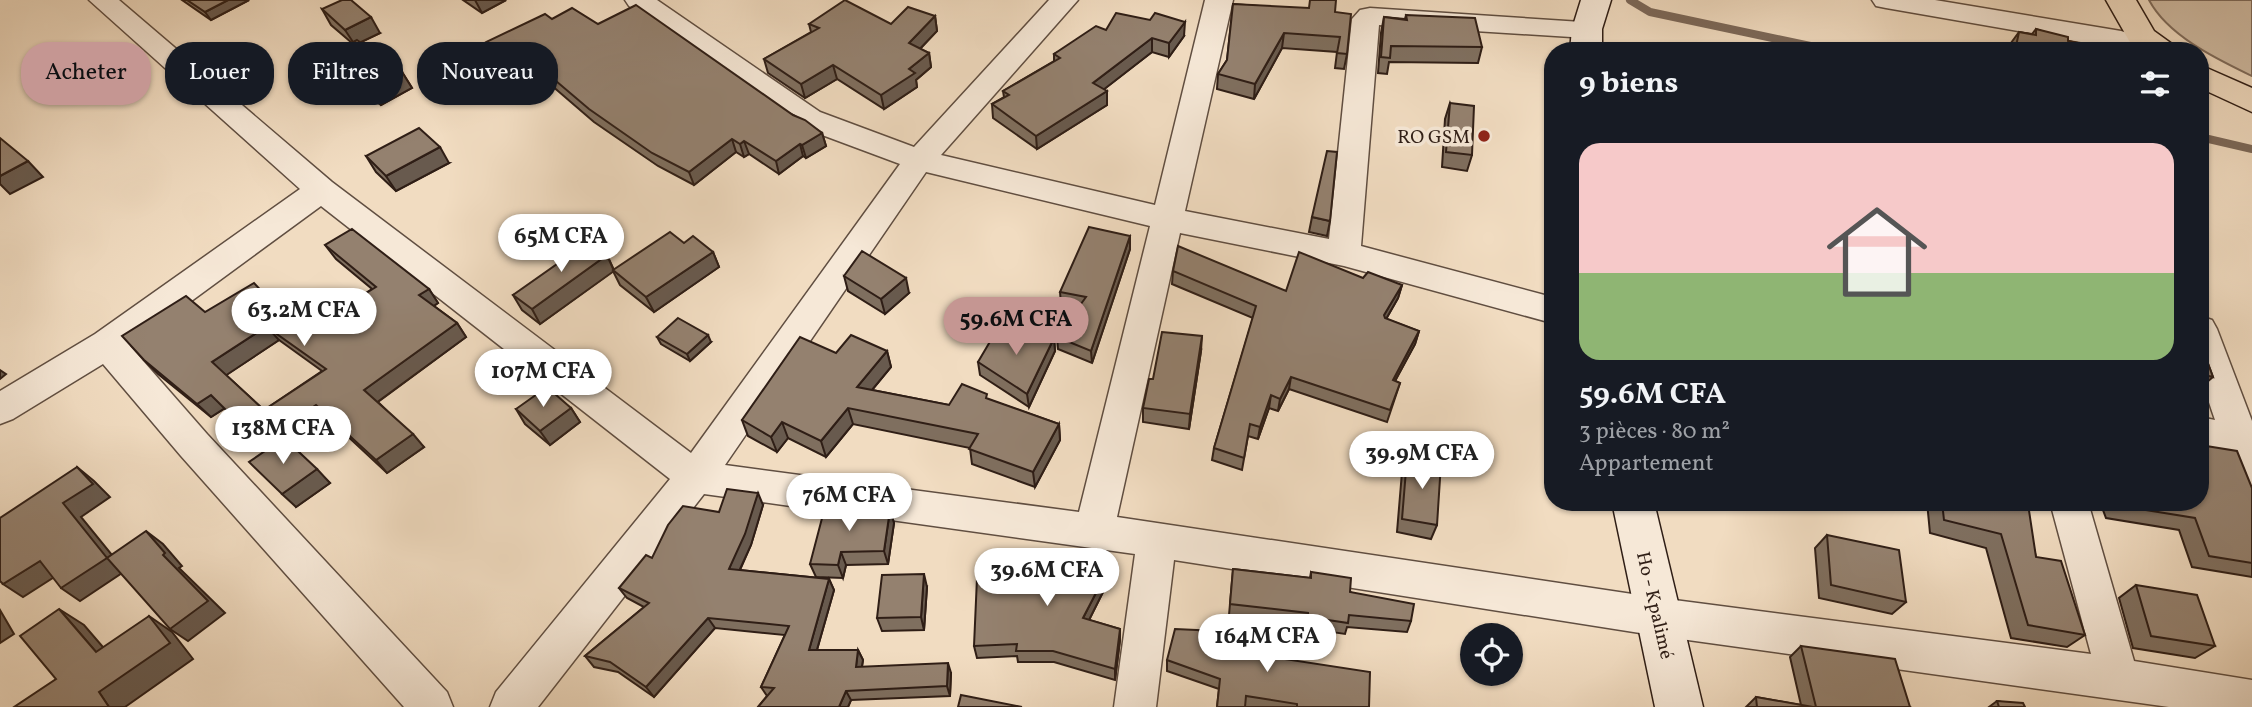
<!DOCTYPE html>
<html lang="fr">
<head>
<meta charset="utf-8">
<style>
  body { margin:0; font-family:Vollkorn,serif; background:#242831; color:#f1f3f6; height:100vh; display:flex; flex-direction:column; font-size:26px; white-space:nowrap }
  * { box-sizing:border-box; margin:0 }
  p { font-size:23px; color:#9ea1a6 }
  .icon { flex:none; width:38px; height:38px; fill:none; stroke:currentColor; stroke-width:2; stroke-linecap:round; stroke-linejoin:round }
  .map { position:relative; flex:1; overflow:hidden }
  .panel { position:absolute; left:1544px; top:42px; width:665px; height:469px; display:flex; flex-direction:column; background:#171b24; border-radius:28px; box-shadow:0 2px 5px #0004 }
  .panel>* { flex:none }
  .guide { position:absolute; left:21px; top:42px; width:665px; height:63px; display:flex; gap:14px }
  .buttons { position:absolute; left:1460px; top:623px; display:grid; gap:14px }
  .buttons a { display:grid; place-items:center; width:63px; height:63px; border-radius:50%; background:#171b24; box-shadow:0 2px 5px #0004; font-size:35px }
  .price { position:absolute; translate:-50% -60px; padding:0 16px; border-radius:24px; background:#fff; color:#222; font-size:23px; line-height:46px; filter:drop-shadow(0 2px 4px #0008) }
  .price::after { content:''; position:absolute; left:50%; top:42px; width:21px; height:16px; margin-left:-10px; background:inherit; clip-path:polygon(0 0,100% 0,50% 100%) }
  .price.active { background:#c59692; color:#111 }
  ul { padding:0; list-style:none }
  li { display:grid; align-content:center; gap:14px; height:371px; padding:0 35px }
  li+li { border-top:2px solid #363941 }
  li span { display:grid; place-items:center; height:217px; border-radius:21px; color:#555 }
  li>.icon { margin-inline-start:auto }
  span .icon { width:126px; height:126px; fill:#fffc; stroke-width:1 }
  li b { font-size:30px }
  h2 { display:flex; justify-content:space-between; align-items:center; height:84px; padding:0 35px; font-size:30px }
  .chip { padding:0 24px; border-radius:28px; background:#171b24; box-shadow:0 2px 5px #0004; font-size:24px; line-height:63px }
  .chip.active { background:#c59692; color:#111 }
  .map>svg:first-child { display:block }
</style>
</head>
<body>
<div class="map">
<svg width="2252" height="707" viewBox="0 0 2252 707">
  <rect width="100%" height="100%" fill="#f1dcc1"/>
  <filter id="stains"><feTurbulence type="fractalNoise" baseFrequency=".00286" numOctaves="4"/><feColorMatrix values="0 0 0 0 .2 0 0 0 0 .09 0 0 0 0 .02 0 0 0 .5 -.17"/></filter>
  <radialGradient id="worn" r=".72"><stop offset=".6" stop-color="#630" stop-opacity="0"/><stop offset="1" stop-color="#630" stop-opacity=".3"/></radialGradient>
  <path fill="#d0bca4" stroke="#806d5d" stroke-width="2" d="M2149 0H2252V76C2217 59 2168 36 2149 0Z"/>
  <g fill="none" stroke-linecap="round" stroke-linejoin="round">
    <g stroke="#7c695a" stroke-width="8">
      <polyline points="1630,0 1650,12 1834,51"/>
      <polyline points="2200,137 2252,149"/>
    </g>
    <defs>
      <g id="minor">
        <path d="M89 0H119L332 182 691 453 900 164 798 126 629 6 625 0H657L820 112 914 147 1049 0H1078L941 155 1155 205 1205 0H1233L1185 211 1329 239 1352 19 1360 10 1370 8 1597 23 1601 29 1597 35 1587 38 1379 25 1361 246 1552 297V323L1344 266 1180 233 1117 517 1659 598 2091 654 2050 502H2088L2134 661 2252 680V707H2169L1659 636 1174 560 1156 707H1114L1135 554 704 494 538 707H490L496 692 670 479 321 206 130 346 207 434 447 692 453 707H404L181 456 103 364 13 419 0 424V391L95 334 300 189ZM926 172 1150 226 1079 512 725 465Z"/>
        <polygon points="1872,0 1935,0 2121,31 2131,34 2135,40 2131,46 2121,49 1886,8 1876,6"/>
        <polygon points="2200,316 2212,320 2217,329 2252,421 2252,486 2239,481 2227,453 2200,447 2200,417 2215,420 2200,376"/>
      </g>
      <g id="secondary">
        <polygon points="1581,0 1611,0 1602,29 1602,51 1570,51 1572,29"/>
        <polygon points="1612,502 1654,502 1703,707 1655,707"/>
      </g>
      <g id="primary">
        <polygon points="2106,0 2136,0 2154,31 2172,44 2176,51 2140,51 2131,44"/>
        <polygon points="2200,65 2252,88 2252,112 2200,88"/>
      </g>
    </defs>
    <use href="#minor" stroke="#604e41" stroke-width="3"/>
    <use href="#secondary" stroke="#2f1e16" stroke-width="3"/>
    <use href="#primary" stroke="#2f1e16" stroke-width="3"/>
    <use href="#minor" fill="#f6e8d7" fill-rule="evenodd"/>
    <use href="#secondary" fill="#f6e8d7" fill-rule="evenodd"/>
    <use href="#primary" fill="#f1dcc1" fill-rule="evenodd"/>
  </g>
  <g fill="#7f6f5f" stroke="#2f1e16" stroke-width="2" fill-rule="evenodd">
    <polygon points="182,0 249,0 211,20"/>
    <polygon points="463,0 506,0 482,13"/>
    <polygon points="1233,4 1335,12 1347,54 1344,69 1335,68 1337,52 1282,48 1254,99 1217,89 1218,74 1227,60"/>
    <polygon points="322,9 380,33 361,42 402,72 412,88 381,105 337,72 327,56 352,43 331,25"/>
    <polygon points="1406,15 1482,47 1478,63 1389,62 1387,74 1378,73 1381,33 1384,17 1405,19"/>
    <polygon points="935,16 937,31 920,49 929,53 931,67 916,80 917,87 884,109 837,79 805,98 768,73 764,59 811,32 809,24 891,24"/>
    <polygon points="552,19 598,24 793,115 822,133 826,146 806,158 803,156 779,174 749,154 744,157 736,152 694,185 658,166 594,122 529,66 493,92 461,77 454,64"/>
    <polygon points="2036,29 2068,41 2110,51 2008,51 2008,47 2019,32 2032,34"/>
    <polygon points="1106,30 1184,36 1169,57 1152,52 1104,89 1107,105 1037,149 993,118 992,104 1004,97 1003,91 1054,61 1054,54"/>
    <polygon points="1450,103 1472,155 1467,171 1442,167 1445,119"/>
    <polygon points="366,156 449,163 396,191 376,172"/>
    <polygon points="1312,217 1330,221 1327,236 1309,232"/>
    <polygon points="1130,236 1130,249 1092,363 1058,349 1057,337 1078,307 1061,304 1060,292"/>
    <polygon points="684,243 713,252 719,267 654,312 620,285 613,271 540,324 522,310 513,295 607,255 614,270"/>
    <path d="M325 245 429 289 438 303 434 306 457 323 466 337 378 402 424 447 387 473 328 418 290 444 330 483 296 507 266 450 225 408 211 417 158 374 144 360 205 312 326 318 372 289 336 259ZM279 340 322 371 264 410 226 375Z"/>
    <polygon points="1173,271 1286,291 1363,278 1402,285 1398,298 1386,319 1419,331 1415,344 1395,381 1400,383 1387,422 1289,389 1278,411 1269,408 1258,439 1248,436 1242,470 1212,460 1214,448 1253,318 1172,284"/>
    <polygon points="844,276 909,293 885,314 848,291"/>
    <polygon points="657,337 711,342 690,361 661,344"/>
    <polygon points="1054,338 1055,351 1029,407 980,375 978,362"/>
    <polygon points="2200,342 2213,377 2200,388"/>
    <polygon points="887,351 891,367 872,390 949,405 987,399 1059,424 1060,440 1035,487 972,464 970,448 853,424 826,457 788,438 777,452 748,436 742,420 836,353"/>
    <polygon points="1201,351 1189,429 1143,422 1143,408"/>
    <polygon points="571,408 580,422 550,445 525,424 516,409"/>
    <polygon points="1407,458 1437,525 1431,539 1397,532 1402,472"/>
    <polygon points="2252,488 2252,577 2192,567 2179,530 2106,518 2100,502 2200,502"/>
    <polygon points="1927,502 2023,502 2036,557 2085,635 2067,647 2011,638 1986,548 1930,533"/>
    <polygon points="852,504 854,509 890,510 894,523 888,564 846,565 843,578 816,577 810,564"/>
    <polygon points="763,505 751,545 740,570 829,579 834,590 817,650 858,650 863,660 862,667 951,673 950,696 851,700 848,707 758,707 767,696 761,687 785,635 715,628 654,697 618,672 594,667 585,656 644,607 627,598 619,588 652,558"/>
    <polygon points="1827,535 1906,602 1892,614 1819,598 1815,548"/>
    <polygon points="1233,569 1310,578 1311,572 1350,592 1411,621 1407,632 1347,627 1345,634 1305,628 1305,624 1229,615"/>
    <polygon points="1112,574 1089,620 1120,629 1120,640 1115,680 1054,662 1018,662 1017,656 977,658 974,646"/>
    <polygon points="2136,585 2215,646 2195,658 2133,648 2119,598"/>
    <polygon points="927,587 924,630 882,631 877,618"/>
    <polygon points="1801,646 1910,707 1746,707 1756,697 1801,705 1790,657"/>
    <polygon points="1238,652 1369,707 1217,707 1219,689 1167,671 1167,660"/>
    <polygon points="1997,701 2025,707 1989,707"/>
  </g>
  <g fill="#685a4e" stroke="#2f1e16" stroke-width="2">
    <polygon points="228,0 249,0 211,20 205,12"/>
    <polygon points="475,0 506,0 482,13"/>
    <polygon points="935,16 937,31 911,58 909,43"/>
    <polygon points="371,17 380,33 355,45 345,30"/>
    <polygon points="1185,22 1184,36 1169,57 1169,43"/>
    <polygon points="1284,33 1282,48 1254,99 1255,84"/>
    <polygon points="1152,38 1152,52 1094,97 1093,83"/>
    <polygon points="523,53 529,66 493,92 486,79"/>
    <polygon points="929,53 931,67 916,80 917,87 884,109 881,95 909,69"/>
    <polygon points="833,65 837,79 805,98 801,84"/>
    <polygon points="402,72 412,88 381,105 372,89"/>
    <polygon points="1107,91 1107,105 1037,149 1036,136"/>
    <polygon points="822,133 826,146 806,158 802,145"/>
    <polygon points="732,139 736,152 694,185 689,172"/>
    <polygon points="744,141 749,154 744,157 740,144"/>
    <polygon points="800,144 803,156 779,174 776,161"/>
    <polygon points="440,147 449,163 396,191 386,176"/>
    <polygon points="28,161 43,177 10,194 0,184 0,176"/>
    <polygon points="1130,236 1130,249 1092,363 1091,351"/>
    <polygon points="713,252 719,267 654,312 646,297"/>
    <polygon points="607,255 614,271 540,324 532,309"/>
    <polygon points="906,278 909,293 885,314 881,299"/>
    <polygon points="1402,285 1398,298 1381,328 1384,315"/>
    <polygon points="429,289 438,303 429,309 419,295"/>
    <polygon points="284,315 296,329 267,327 279,340 225,376 212,362"/>
    <polygon points="457,323 466,337 376,403 364,390"/>
    <polygon points="1419,331 1415,344 1389,392 1393,380"/>
    <polygon points="708,335 711,342 690,361 687,354"/>
    <polygon points="1202,336 1201,351 1189,429 1190,414"/>
    <polygon points="1054,338 1055,351 1029,407 1027,394"/>
    <polygon points="887,351 891,367 862,402 857,387"/>
    <polygon points="0,370 6,374 0,379"/>
    <polygon points="1291,377 1289,389 1278,411 1280,399"/>
    <polygon points="211,395 225,408 211,417 197,404"/>
    <polygon points="1271,395 1269,408 1258,439 1260,427"/>
    <polygon points="316,405 328,418 273,457 259,443"/>
    <polygon points="571,408 580,422 550,445 540,431"/>
    <polygon points="848,408 853,424 826,457 821,441"/>
    <polygon points="782,422 788,438 777,452 771,437"/>
    <polygon points="1059,424 1060,440 1035,487 1033,472"/>
    <polygon points="413,434 424,447 387,473 376,460"/>
    <polygon points="77,467 94,481 110,497 81,517 125,571 80,601 61,588 63,503"/>
    <polygon points="317,469 330,483 296,507 282,494"/>
    <polygon points="758,493 763,505 751,545 735,580 729,569"/>
    <polygon points="890,510 894,523 888,564 884,551"/>
    <polygon points="146,531 163,544 182,566 179,568 225,613 188,641 170,629 163,555"/>
    <polygon points="841,552 846,565 843,578 838,565"/>
    <polygon points="40,561 59,574 23,597 3,584"/>
    <polygon points="1112,562 1112,574 1084,630 1083,618"/>
    <polygon points="924,574 927,587 924,630 921,617"/>
    <polygon points="829,579 834,590 814,660 809,650"/>
    <polygon points="59,609 84,625 121,668 96,652"/>
    <polygon points="0,610 14,634 0,643"/>
    <polygon points="149,616 172,632 193,659 125,707 109,707 99,692"/>
    <polygon points="708,618 715,628 654,697 646,687"/>
    <polygon points="1120,629 1120,640 1115,680 1115,669"/>
    <polygon points="858,650 863,660 860,677 856,667"/>
    <polygon points="948,663 951,673 950,696 947,686"/>
    <polygon points="846,691 851,700 848,707 839,707"/>
  </g>
  <g fill="#94816f" stroke="#2f1e16" stroke-width="2">
    <polygon points="187,0 228,0 205,12"/>
    <polygon points="342,0 351,0 371,17 345,30 322,9"/>
    <polygon points="845,0 891,24 908,7 935,16 909,43 929,53 909,69 915,73 881,95 833,65 801,84 764,59 819,28 809,24"/>
    <polygon points="1310,0 1336,0 1335,12 1351,14 1347,54 1337,53 1340,37 1284,33 1255,84 1218,74 1227,60 1233,4 1309,8"/>
    <polygon points="636,5 793,115 805,120 822,133 802,145 800,144 776,161 744,141 740,144 732,139 689,172 652,153 589,109 523,53 486,79 454,64 486,42 545,14 552,19 572,8 598,24"/>
    <polygon points="1116,13 1150,20 1155,13 1185,22 1169,43 1152,38 1093,83 1107,91 1036,136 992,104 1009,95 1003,91 1060,58 1054,54 1096,26 1106,30"/>
    <polygon points="1406,15 1475,18 1482,47 1391,46 1390,58 1381,57 1384,17 1407,20"/>
    <polygon points="2036,29 2068,37 2068,41 2110,49 2110,51 2015,51 2019,32 2036,35"/>
    <polygon points="357,40 402,72 372,89 327,56"/>
    <polygon points="1450,103 1474,106 1472,155 1446,152"/>
    <polygon points="419,128 440,147 386,176 366,156"/>
    <polygon points="0,138 28,161 0,176"/>
    <polygon points="1327,151 1337,152 1330,221 1312,217"/>
    <polygon points="1089,227 1130,236 1091,351 1057,337 1086,297 1060,292"/>
    <polygon points="352,229 429,289 419,295 457,323 364,390 413,434 376,460 316,405 259,443 211,395 197,404 144,360 122,336 186,296 205,312 254,283 284,315 212,362 264,410 326,369 267,327 309,302 326,318 376,287 325,245"/>
    <polygon points="670,232 684,243 693,236 713,252 646,297 613,270"/>
    <polygon points="594,238 607,255 532,309 513,295"/>
    <polygon points="1178,246 1286,291 1299,252 1363,278 1368,272 1402,285 1384,315 1385,318 1419,331 1393,380 1400,383 1390,410 1291,377 1280,399 1271,395 1260,427 1250,424 1244,458 1214,448 1256,306 1173,271"/>
    <polygon points="862,251 906,278 881,299 844,276"/>
    <polygon points="678,318 708,335 687,354 657,337"/>
    <polygon points="998,328 1054,338 1027,394 978,362"/>
    <polygon points="1162,332 1202,336 1190,414 1143,408 1149,379 1153,379"/>
    <polygon points="851,335 887,351 857,387 949,405 962,384 987,394 986,398 1059,424 1033,472 969,449 978,434 848,408 821,441 782,422 771,437 742,420 800,337 836,353"/>
    <polygon points="2200,342 2213,377 2200,374"/>
    <polygon points="547,387 571,408 540,431 516,409"/>
    <polygon points="284,438 317,469 282,494 249,462"/>
    <polygon points="2200,445 2237,451 2252,488 2252,563 2209,556 2195,518 2121,506 2120,502 2200,502"/>
    <polygon points="1407,458 1441,463 1437,525 1402,519"/>
    <polygon points="77,467 93,484 63,503 107,558 61,588 40,561 3,584 0,581 0,518"/>
    <polygon points="727,489 758,493 745,534 729,569 829,579 809,650 858,650 856,667 948,663 947,686 846,691 839,707 758,707 774,688 761,687 789,626 708,618 646,687 610,662 585,656 649,603 619,588 646,555 652,558 668,525 683,506 719,512"/>
    <polygon points="1942,502 2023,502 2028,504 2036,557 2061,561 2085,635 2028,625 2001,534 1944,520"/>
    <polygon points="826,503 852,504 851,509 890,510 884,551 841,552 838,565 810,564"/>
    <polygon points="146,531 165,553 163,555 208,601 170,629 107,558"/>
    <polygon points="1827,535 1899,550 1906,602 1831,585"/>
    <polygon points="1022,550 1061,550 1112,562 1083,618 1120,629 1115,669 1053,651 1016,651 1017,644 974,646 977,578 1021,575"/>
    <polygon points="1233,569 1311,578 1311,572 1351,578 1350,592 1414,604 1411,621 1349,615 1348,623 1308,617 1308,613 1230,604"/>
    <polygon points="924,574 921,617 877,618 882,575"/>
    <polygon points="2136,585 2197,595 2215,646 2151,636"/>
    <polygon points="59,609 96,652 149,616 170,643 99,692 109,707 14,707 56,679 20,636"/>
    <polygon points="1175,629 1239,632 1238,652 1370,672 1369,707 1297,707 1297,704 1246,696 1245,707 1217,707 1220,679 1167,660"/>
    <polygon points="1801,646 1895,659 1910,707 1816,707"/>
    <polygon points="961,695 1022,707 958,707"/>
    <polygon points="1756,697 1813,707 1757,707"/>
    <polygon points="1997,701 2023,703 2025,707 1999,707"/>
  </g>
  <circle fill="#8f2418" stroke="#f6e8d7" stroke-width="2.5" cx="1484" cy="136" r="7"/>
  <g text-anchor="middle" stroke-width="7" stroke-linejoin="round" paint-order="stroke">
    <g font-size="19" fill="#2f1e16" stroke="#f6e8d7" text-anchor="end">
      <text x="1470" y="143">RO GSM</text>
    </g>
    <g font-size="19" fill="#2f1e16" stroke="#f6e8d7">
      <text transform="translate(1656 605) rotate(77)" y="7">Ho - Kpalimé</text>
    </g>
  </g>
  <rect width="100%" height="100%" filter="url(#stains)"/>
  <rect width="100%" height="100%" fill="url(#worn)"/>
</svg>
<div class="buttons">
<a><svg class="icon" aria-label="locate" viewBox="0 0 24 24"><circle cx="12" cy="12" r="6"/><path d="M12 2v4M12 18v4M2 12h4M18 12h4"/></svg></a>
</div>
<b class="price" style="left:561px;top:274px">65M CFA</b>
<b class="price" style="left:304px;top:348px">63.2M CFA</b>
<b class="price active" style="left:1016px;top:357px">59.6M CFA</b>
<b class="price" style="left:543px;top:409px">107M CFA</b>
<b class="price" style="left:283px;top:466px">138M CFA</b>
<b class="price" style="left:1422px;top:491px">39.9M CFA</b>
<b class="price" style="left:849px;top:533px">76M CFA</b>
<b class="price" style="left:1047px;top:608px">39.6M CFA</b>
<b class="price" style="left:1267px;top:674px">164M CFA</b>
<div class="guide">
<a class="chip active">Acheter</a>
<a class="chip">Louer</a>
<a class="chip">Filtres</a>
<a class="chip">Nouveau</a>
</div>
<section class="panel">
<h2>9 biens<svg class="icon" aria-label="filters" viewBox="0 0 24 24"><path d="M4 7h16M4 17h16"/><circle cx="9" cy="7" r="2"/><circle cx="15" cy="17" r="2"/></svg></h2>
<ul>
<li><span style="background:linear-gradient(#f6c9c9 60%,#8fb573 0)"><svg class="icon" aria-label="home" viewBox="0 0 24 24"><path d="M3 11l9-7 9 7M6 9v11h12V9"/></svg></span><div><b>59.6M CFA</b><p>3 pièces · 80 m²</p><p>Appartement</p></div></li>
</ul>
</section>
</div>
</body>
</html>
